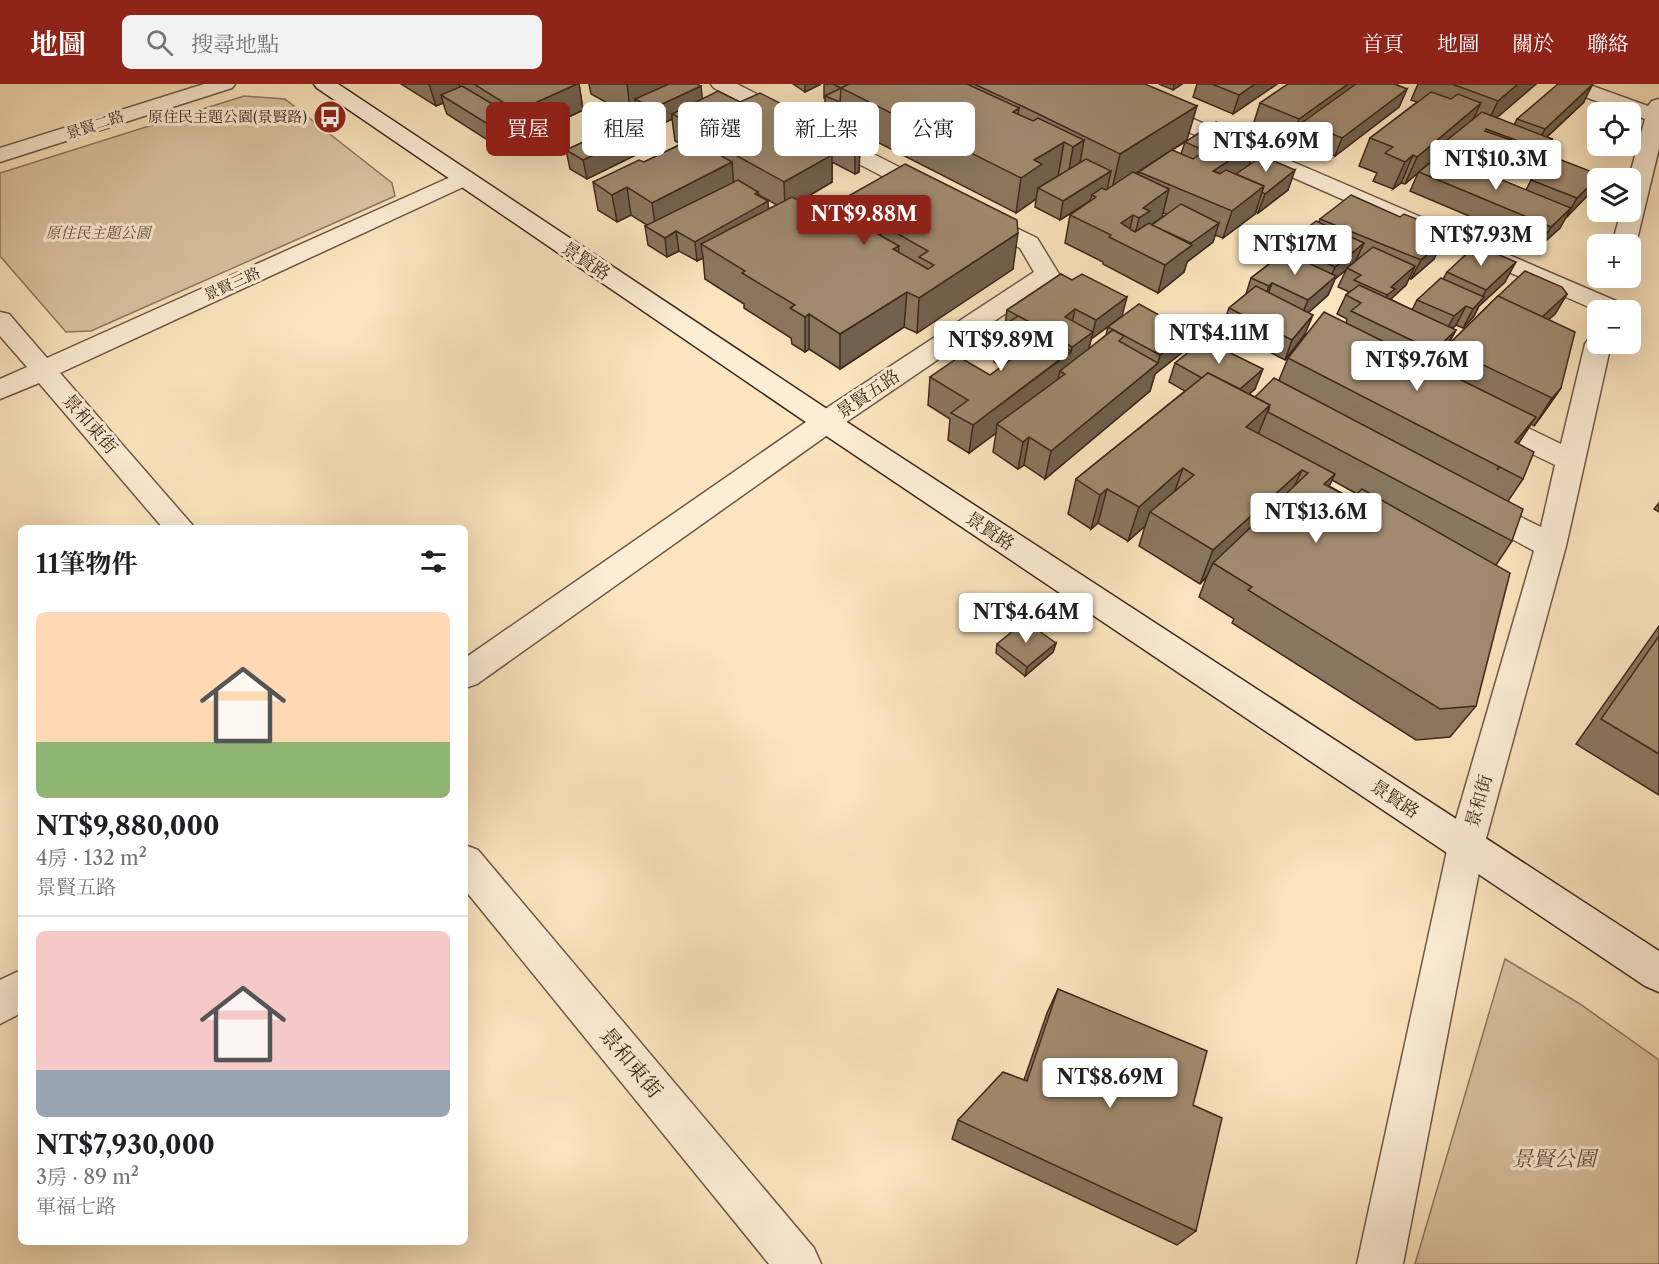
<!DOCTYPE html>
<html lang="zh-TW">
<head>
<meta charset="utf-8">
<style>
  body { margin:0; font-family:"Libre Caslon Text","Noto Serif TC",serif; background:#f2f2f2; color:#202124; height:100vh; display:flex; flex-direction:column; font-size:22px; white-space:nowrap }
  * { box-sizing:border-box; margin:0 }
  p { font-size:20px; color:#757577 }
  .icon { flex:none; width:33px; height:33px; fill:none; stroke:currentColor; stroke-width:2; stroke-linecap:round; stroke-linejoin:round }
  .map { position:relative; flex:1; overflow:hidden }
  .sheet { position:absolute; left:18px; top:441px; width:450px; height:720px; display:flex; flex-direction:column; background:#fff; border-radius:9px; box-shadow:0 6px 24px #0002 }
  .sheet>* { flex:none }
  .guide { position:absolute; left:486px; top:18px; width:570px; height:54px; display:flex; gap:12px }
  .fabs { position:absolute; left:1587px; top:18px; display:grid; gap:12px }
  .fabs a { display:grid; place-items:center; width:54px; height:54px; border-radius:9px; background:#fff; box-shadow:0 6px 24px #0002; font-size:30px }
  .price { position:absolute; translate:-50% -51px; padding:0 14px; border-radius:6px; background:#fff; color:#222; font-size:20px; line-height:39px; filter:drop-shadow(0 2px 3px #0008) }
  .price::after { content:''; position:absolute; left:50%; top:36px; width:18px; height:14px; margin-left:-9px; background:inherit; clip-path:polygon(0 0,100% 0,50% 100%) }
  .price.current { background:#8f2418; color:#fff }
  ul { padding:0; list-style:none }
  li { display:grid; align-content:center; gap:12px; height:318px; padding:0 18px }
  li+li { border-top:2px solid #e0e0e0 }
  li span { display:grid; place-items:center; height:186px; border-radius:9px; color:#555 }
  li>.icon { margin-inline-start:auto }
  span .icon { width:108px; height:108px; fill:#fffc; stroke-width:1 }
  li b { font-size:26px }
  h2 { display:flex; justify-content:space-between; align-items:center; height:72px; padding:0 18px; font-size:26px }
  .tag { padding:0 21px; border-radius:9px; background:#fff; box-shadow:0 6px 24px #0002; font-size:21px; line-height:54px }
  .tag.current { background:#8f2418; color:#fff }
  header { display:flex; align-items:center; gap:36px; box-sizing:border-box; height:84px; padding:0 30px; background:#8f2418; color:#fff }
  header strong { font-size:28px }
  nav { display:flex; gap:33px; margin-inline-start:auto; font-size:21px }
  .search { width:420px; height:54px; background:#f2f2f2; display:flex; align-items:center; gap:15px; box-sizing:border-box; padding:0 21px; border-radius:9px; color:#757577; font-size:22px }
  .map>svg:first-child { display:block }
</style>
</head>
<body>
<header>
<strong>地圖</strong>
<div class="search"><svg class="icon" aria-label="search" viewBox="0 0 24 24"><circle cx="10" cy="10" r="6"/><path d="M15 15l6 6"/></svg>搜尋地點</div>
<nav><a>首頁</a><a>地圖</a><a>關於</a><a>聯絡</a></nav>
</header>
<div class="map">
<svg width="1659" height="1180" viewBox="0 0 1659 1180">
  <rect width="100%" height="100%" fill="#fbe4be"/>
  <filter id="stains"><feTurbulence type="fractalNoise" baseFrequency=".00333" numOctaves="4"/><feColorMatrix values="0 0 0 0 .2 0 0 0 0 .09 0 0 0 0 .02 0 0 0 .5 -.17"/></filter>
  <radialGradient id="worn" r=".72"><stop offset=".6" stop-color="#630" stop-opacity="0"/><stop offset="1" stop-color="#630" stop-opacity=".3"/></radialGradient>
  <g fill="#dbc4a2" stroke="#8d765e" stroke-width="1.5">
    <polygon points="244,12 285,15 392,99 395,112 91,247 66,248 0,172 0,89"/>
    <polygon points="1505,875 1580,920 1659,976 1659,1180 1415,1180"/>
  </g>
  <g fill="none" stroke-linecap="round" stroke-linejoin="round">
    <defs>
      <g id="street">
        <polygon points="204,0 235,0 232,4 0,78 0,64"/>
        <polygon points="711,0 737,0 938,103 941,108 938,113 930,115 922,113 714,4"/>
        <polygon points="1085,0 1112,0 1616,217 1620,222 1617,226 1598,227 1088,4"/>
        <polygon points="1558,0 1587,0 1648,22 1652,17 1659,15 1659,64 1636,160 1632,165 1630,166 1630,160 1612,160 1621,128 1630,128 1629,94 1645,35 1561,4"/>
        <polygon points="464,87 472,89 475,94 472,99 60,289 195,444 163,444 39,299 0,315 0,295 27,283 0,252 0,228 9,230 47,274"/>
        <polygon points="978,126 1037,154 1059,190 1056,195 836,345 477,600 465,604 465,574 816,331 1034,188 1020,164 970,138 966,133 970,128"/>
        <polygon points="1598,252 1598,260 1611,260 1566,462 1484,762 1403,1180 1357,1180 1448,762 1534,467 1468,431 1463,423 1468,415 1478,412 1541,443 1555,381 1473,341 1469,334 1473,327 1483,325 1493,327 1561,360 1585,260 1589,254"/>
        <polygon points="465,761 478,766 814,1164 821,1180 769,1180 465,806"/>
        <polygon points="21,886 21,929 0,940 0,896"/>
      </g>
      <polygon id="secondary" points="314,0 338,0 836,331 1659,867 1659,908 1645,902 816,345 317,4"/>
    </defs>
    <use href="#street" stroke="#6e5743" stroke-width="3"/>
    <use href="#secondary" stroke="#3f281a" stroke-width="3"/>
    <use href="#street" fill="#fcedd5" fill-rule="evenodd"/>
    <use href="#secondary" fill="#fcedd5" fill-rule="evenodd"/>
  </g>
  <g fill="#8a775f" stroke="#3f281a" stroke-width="1.5" fill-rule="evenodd">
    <polygon points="401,0 579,0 583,26 525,54 526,56 503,66 447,30 443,19 436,22"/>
    <path d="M589 0H697L702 15 740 18 860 60 859 88 855 90 832 78V98L800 117 830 133 836 130V119L1013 185 917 249 904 243 840 285 809 265 805 268 792 260 791 254 744 224V220L705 195 703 174 697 177 679 167 667 173 648 161 645 142 647 141 631 131 617 138 598 126 593 98 644 78 681 60 675 57 672 35 652 45 654 62 587 95 570 85 566 66 637 35V30L631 32 591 10ZM759 111 777 121 768 125Z"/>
    <polygon points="793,0 821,0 805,8"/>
    <path d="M824 0H1145L1187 56 1249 81 1288 106 1258 129 1256 128 1255 130 1223 154 1215 151 1213 158 1187 178 1184 188 1158 209 1103 180V178L1065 159 1070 131 1090 117 1060 136 1035 123 1036 115 1016 129 840 39V37H839L825 30V14H824ZM1185 58 1181 70 1172 66ZM1172 67 1139 88V91L1136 90ZM1163 129 1167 130 1151 141 1162 133Z"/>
    <polygon points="1159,0 1182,0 1173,6"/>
    <polygon points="1197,0 1277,0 1233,30 1193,13"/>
    <polygon points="1288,0 1398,0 1397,1 1407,5 1399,23 1335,72 1297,57 1300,48 1292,54 1254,38 1260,19"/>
    <polygon points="1418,0 1536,0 1496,34 1514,41 1517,35 1583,19 1547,53 1552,55 1542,74 1530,84 1502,73 1501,75 1485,90 1526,106 1531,96 1589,110 1566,133 1560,144 1540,162 1410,107 1418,89 1405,100 1401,99 1393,105 1373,97 1377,89 1359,82 1370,54 1417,18 1411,16"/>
    <path d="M1400 133 1431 141 1428 149 1434 175 1411 195 1409 194 1406 201 1390 215 1412 226 1417 216 1443 195 1447 188 1505 198 1479 222 1474 232 1463 244 1456 241 1452 245 1456 246 1448 261 1497 213 1567 210 1555 230 1548 236 1561 304 1542 331 1534 342 1531 340 1518 360 1523 395 1508 417 1512 457 1496 481 1476 622 1450 653 1416 656 1232 539 1234 535 1199 513 1207 492 1200 500 1139 462 1145 442 1128 457 1098 439 1091 445 1068 430 1076 395 1185 307 1169 298 1175 279 1255 305 1249 310 1255 313 1279 296 1288 274 1346 239 1347 235 1337 230 1346 211 1349 208 1338 203 1346 186 1335 195 1328 211 1308 229 1305 250 1285 276 1222 243 1229 224 1246 210 1251 194 1282 170 1285 161 1319 138 1320 135ZM1443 267 1435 283 1430 280ZM1332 396 1357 410 1352 415 1329 402Z"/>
    <path d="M1061 190 1122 232 1190 248 1184 267 1155 290 1150 307 1045 395 1024 381 1018 385 993 368 996 349 969 369 948 356 950 335 928 321 930 293 990 291 1001 283 994 278 998 250 999 249 1000 244 1005 241 1007 226ZM1116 237 1108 243 1106 251 1089 265 1091 255Z"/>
    <polygon points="1659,419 1659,428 1654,425"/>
    <polygon points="1659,542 1659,711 1576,660"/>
    <polygon points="1056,559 1053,568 1025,592 996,569 997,560"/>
    <polygon points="1058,905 1193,1021 1196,1147 1177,1161 952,1055 958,1036 1024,996 1047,929"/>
  </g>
  <g fill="#71614e" stroke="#3f281a" stroke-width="1.5">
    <polygon points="429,0 459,0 462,11 441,11 443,19 436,22"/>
    <polygon points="577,0 579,0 583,26 525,54 526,56 503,66 499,47 520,38 517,27"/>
    <polygon points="627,0 681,0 641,18 635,15 637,30 631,32"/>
    <polygon points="805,0 821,0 805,8"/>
    <polygon points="1174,0 1182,0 1173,6"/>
    <polygon points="1255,0 1277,0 1233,30 1239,11"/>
    <polygon points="1348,0 1363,0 1303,38 1300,48 1292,54 1299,35"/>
    <polygon points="1518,0 1536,0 1485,44 1498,17"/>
    <polygon points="1593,0 1583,19 1535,64 1545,45"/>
    <polygon points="701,2 703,21 672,30 672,35 652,45 654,62 587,95 583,76 649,45 647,27"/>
    <polygon points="1407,5 1399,23 1335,72 1342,54"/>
    <polygon points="840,18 840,37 839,37"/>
    <polygon points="1481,19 1468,46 1441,61 1435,74 1405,100 1417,73"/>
    <polygon points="1197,22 1187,56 1112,105 1120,70"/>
    <polygon points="1019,24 1014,59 1013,28"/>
    <polygon points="794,42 794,69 787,46"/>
    <polygon points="830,50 830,72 832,71 832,98 785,126 784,98 821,77 821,55"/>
    <polygon points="1552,55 1542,74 1530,84 1540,65"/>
    <polygon points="1084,56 1078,90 1067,97 1073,63"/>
    <polygon points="1511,56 1501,75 1477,97 1487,78"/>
    <polygon points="1064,58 1058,93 1038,104 1036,115 1016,129 1021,94 1034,76"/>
    <polygon points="1257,58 1248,85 1233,95 1213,87"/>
    <polygon points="860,60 859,88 855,90 855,63"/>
    <polygon points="1413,71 1401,99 1393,105 1405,78"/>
    <polygon points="732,78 734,105 656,147 652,119"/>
    <polygon points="1295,86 1288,106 1258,129 1265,110"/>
    <polygon points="1111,87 1107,106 1092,111 1090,117 1060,136 1063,117"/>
    <polygon points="1600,91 1589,110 1566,134 1577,114"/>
    <polygon points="1264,102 1255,130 1223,154 1232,127"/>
    <polygon points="627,103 631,131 617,138 612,111"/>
    <polygon points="1169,105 1162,133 1145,145 1132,162 1139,134 1143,124"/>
    <polygon points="758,108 759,122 768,117 769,136 701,160 703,174 697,177 695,158"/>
    <polygon points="1571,124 1560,144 1540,162 1551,143"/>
    <polygon points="1133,131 1127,159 1121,139"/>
    <polygon points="1219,139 1213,158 1187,178 1184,188 1158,209 1165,181 1191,162 1191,159"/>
    <polygon points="881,140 880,175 875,177 877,142"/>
    <polygon points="676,147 679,167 667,173 665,154"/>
    <polygon points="1018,149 1013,185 917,249 919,214"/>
    <polygon points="1443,156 1434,175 1411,195 1421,176"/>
    <polygon points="1364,159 1355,178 1347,184 1346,186 1335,195 1328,211 1300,236 1308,216 1328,199 1335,183"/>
    <polygon points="899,162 897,197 893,165"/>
    <polygon points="1516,178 1505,198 1479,222 1474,232 1463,244 1473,225 1480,217 1486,206"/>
    <polygon points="1415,182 1406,201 1390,216 1378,231 1391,203"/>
    <polygon points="1272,199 1265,219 1262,222 1269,202"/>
    <polygon points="907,208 904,243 840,285 840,250"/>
    <polygon points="1567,210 1555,230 1530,252 1542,233"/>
    <polygon points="1127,213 1122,232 1091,255 1096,236"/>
    <polygon points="1466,222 1456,241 1444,251 1454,232"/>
    <polygon points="1075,225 1071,244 1065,233"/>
    <polygon points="809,230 809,265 805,268 805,233"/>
    <polygon points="1313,231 1305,250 1285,276 1292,256"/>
    <polygon points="1456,246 1443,267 1424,286 1434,267"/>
    <polygon points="1093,248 1088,267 1065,290 1060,287 1056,302 997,340 996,349 969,369 973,341 1071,268 1072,263"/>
    <polygon points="1190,248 1184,267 1155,290 1150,307 1045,395 1051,367 1158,279 1160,271"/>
    <polygon points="1263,285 1255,305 1226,330 1233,311"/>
    <polygon points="1561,304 1542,331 1534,342 1552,314"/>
    <polygon points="1270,321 1256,356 1246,343"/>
    <polygon points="1536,333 1518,360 1497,386 1515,358"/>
    <polygon points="1029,353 1024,381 1018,385 1023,358"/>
    <polygon points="1183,384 1171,418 1150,428 1145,442 1128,457 1139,423"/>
    <polygon points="1302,386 1286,420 1213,479 1207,492 1200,500 1213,466"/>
    <polygon points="1335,390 1318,425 1324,400"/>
    <polygon points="1107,405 1098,439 1091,445 1100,411"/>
    <polygon points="1056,559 1053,568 1025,592 1027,583"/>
  </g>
  <g fill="#a18a6f" stroke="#3f281a" stroke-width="1.5">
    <polygon points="474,0 577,0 517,27"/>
    <polygon points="669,0 697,0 701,2 647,27 635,21 641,18 635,15"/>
    <polygon points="833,0 849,0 841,4 840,18 825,12 841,4"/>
    <polygon points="849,0 967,0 1019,24 1013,28 1033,37 1038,34 1084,56 1073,63 1064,58 1034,76 1042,80 1021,94 841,4"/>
    <polygon points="974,0 1145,0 1197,22 1120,70 1024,23"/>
    <polygon points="1212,0 1255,0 1239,11"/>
    <polygon points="1288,0 1348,0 1299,35 1260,19"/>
    <polygon points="1356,0 1394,0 1407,5 1342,54 1303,38"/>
    <polygon points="1452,0 1518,0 1498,17"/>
    <polygon points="1558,0 1593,0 1545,45 1517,35"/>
    <polygon points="462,2 521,37 499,47 441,11"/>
    <polygon points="718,7 740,18 760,9 860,60 855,63 830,50 821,55 794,42 787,46 832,71 784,98 687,44 693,41 672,30"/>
    <polygon points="1431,8 1451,15 1458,10 1481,19 1417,73 1413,71 1405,78 1385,69 1393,63 1370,54"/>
    <polygon points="1482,28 1552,55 1540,65 1486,45 1485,47 1511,56 1487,78 1441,61"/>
    <polygon points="635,33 652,43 583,76 566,66"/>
    <polygon points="1216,38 1257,58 1213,87 1220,90 1226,86 1264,102 1232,127 1139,88 1172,66 1193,75 1205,67 1185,58"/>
    <polygon points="692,55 732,78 652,119 627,103 612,111 593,98 639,76 644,78"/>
    <polygon points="1440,71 1571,124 1551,143 1419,88"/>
    <polygon points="1262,72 1295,86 1265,110 1262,108 1264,102 1236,90"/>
    <polygon points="1556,74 1600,91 1577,114 1531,96"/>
    <polygon points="1086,75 1111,87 1063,117 1038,104"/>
    <polygon points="905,80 1017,136 1018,149 919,214 907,208 840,250 809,230 805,233 790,224 795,221 742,189 745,187 701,160 792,113 830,133 839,128 899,162 893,165 928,185 934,181 919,173 928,167 881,140 877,142 836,119"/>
    <polygon points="1133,88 1169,105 1143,124 1150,127 1139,134 1133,131 1121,139 1135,148 1149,139 1192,161 1165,181 1109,153 1111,151 1070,131 1096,113 1092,111 1102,104 1106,106"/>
    <polygon points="738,96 758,108 755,110 768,117 695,158 676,147 665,154 645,142"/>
    <polygon points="1351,111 1400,133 1404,130 1431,141 1425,148 1443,156 1421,176 1320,135"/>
    <polygon points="1181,120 1219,139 1191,159 1152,141"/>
    <polygon points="1316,137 1364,159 1335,183 1285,161"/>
    <polygon points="1476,161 1516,178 1486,206 1447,188"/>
    <polygon points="1373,163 1415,182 1391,203 1395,205 1387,211 1354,196 1361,191 1347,184"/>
    <polygon points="1285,168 1336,192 1308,216 1272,199 1269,202 1251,194"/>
    <polygon points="1525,187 1562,203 1567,210 1542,233 1497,213"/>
    <polygon points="1061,190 1072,196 1082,190 1127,213 1096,236 1075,225 1065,233 1093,248 1072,263 1037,243 1037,242 1007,226"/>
    <polygon points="1441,194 1484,213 1473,225 1466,222 1454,232 1417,216"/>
    <polygon points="1359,201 1456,246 1434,267 1351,227 1361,219 1346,211"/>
    <polygon points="1256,202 1313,231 1292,256 1229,224"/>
    <polygon points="1498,212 1575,248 1561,304 1552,314 1446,263"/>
    <polygon points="1139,220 1190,248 1160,271 1108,243"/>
    <polygon points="1324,228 1536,333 1515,358 1534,368 1523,395 1288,274"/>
    <polygon points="1018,232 1037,242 1033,246 1071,267 973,341 951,329 968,316 930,293 959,273 990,291 1024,266 998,250 1004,246 1000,244"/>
    <polygon points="1113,246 1124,252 1119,257 1158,279 1051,367 1029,353 1023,358 997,340 1065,290 1060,287"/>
    <polygon points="1204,256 1263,285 1240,305 1208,289 1202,294 1175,279"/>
    <polygon points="1208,289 1270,321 1246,343 1335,390 1324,400 1352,415 1362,405 1510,489 1476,622 1440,625 1248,506 1252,503 1213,479 1308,389 1302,386 1213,466 1150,428 1194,391 1183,384 1139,423 1107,405 1100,411 1076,395"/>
    <polygon points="1274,294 1523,425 1512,457 1268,328 1270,321 1255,313"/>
    <polygon points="1025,537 1056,559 1027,583 997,560"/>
    <polygon points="1659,552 1659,670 1601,635"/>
    <polygon points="1058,905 1207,967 1193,1021 1222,1034 1196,1147 958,1036 1003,988 1027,997"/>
  </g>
  <defs>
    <symbol id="bus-disc" viewBox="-11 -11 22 22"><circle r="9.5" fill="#8f2418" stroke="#fcedd5"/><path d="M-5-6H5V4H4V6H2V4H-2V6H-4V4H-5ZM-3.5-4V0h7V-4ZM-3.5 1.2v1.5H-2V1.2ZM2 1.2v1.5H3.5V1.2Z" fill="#fff"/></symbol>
  </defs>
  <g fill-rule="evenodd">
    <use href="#bus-disc" x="311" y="14" width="38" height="38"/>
  </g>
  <g text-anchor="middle" stroke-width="6" stroke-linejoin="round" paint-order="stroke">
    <g font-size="15" fill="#3f281a" stroke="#fcedd5" text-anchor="end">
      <text x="307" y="38">原住民主題公園(景賢路)</text>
    </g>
    <g font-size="15" fill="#3f281a" stroke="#fcedd5">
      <text transform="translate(95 41) rotate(-18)" y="5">景賢二路</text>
      <text transform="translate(232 200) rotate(-24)" y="5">景賢三路</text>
    </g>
    <g font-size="15" font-style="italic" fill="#664f3c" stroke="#fcedd5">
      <text x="98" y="154">原住民主題公園</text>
    </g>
    <g font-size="18" fill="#3f281a" stroke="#fcedd5">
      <text transform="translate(586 177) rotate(34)" y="6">景賢路</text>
      <text transform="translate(868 310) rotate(-34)" y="6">景賢五路</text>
      <text transform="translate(90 340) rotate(49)" y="6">景和東街</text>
      <text transform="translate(990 447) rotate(34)" y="6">景賢路</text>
      <text transform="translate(1395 715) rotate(34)" y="6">景賢路</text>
      <text transform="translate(1479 717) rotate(-74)" y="6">景和街</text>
    </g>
    <g font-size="21" fill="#3f281a" stroke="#fcedd5">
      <text transform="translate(631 979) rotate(50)" y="7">景和東街</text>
    </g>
    <g font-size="21" font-style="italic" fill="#664f3c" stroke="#fcedd5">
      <text x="1554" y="1082">景賢公園</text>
    </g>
  </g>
  <rect width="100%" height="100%" filter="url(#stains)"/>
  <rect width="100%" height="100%" fill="url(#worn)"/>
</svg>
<div class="fabs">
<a><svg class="icon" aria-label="locate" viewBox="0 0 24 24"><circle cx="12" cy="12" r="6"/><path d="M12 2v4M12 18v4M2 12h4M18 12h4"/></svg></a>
<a><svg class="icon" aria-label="layers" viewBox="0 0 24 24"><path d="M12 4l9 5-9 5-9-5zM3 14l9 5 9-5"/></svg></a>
<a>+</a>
<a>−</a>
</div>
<b class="price" style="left:1266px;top:89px">NT$4.69M</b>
<b class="price" style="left:1496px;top:107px">NT$10.3M</b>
<b class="price current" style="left:864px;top:162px">NT$9.88M</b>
<b class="price" style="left:1481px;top:183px">NT$7.93M</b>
<b class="price" style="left:1295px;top:192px">NT$17M</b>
<b class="price" style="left:1219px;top:281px">NT$4.11M</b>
<b class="price" style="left:1001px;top:288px">NT$9.89M</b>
<b class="price" style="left:1417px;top:308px">NT$9.76M</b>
<b class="price" style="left:1316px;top:460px">NT$13.6M</b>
<b class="price" style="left:1026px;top:560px">NT$4.64M</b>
<b class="price" style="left:1110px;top:1025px">NT$8.69M</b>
<div class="guide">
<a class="tag current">買屋</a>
<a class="tag">租屋</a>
<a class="tag">篩選</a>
<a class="tag">新上架</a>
<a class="tag">公寓</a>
</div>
<section class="sheet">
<h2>11筆物件<svg class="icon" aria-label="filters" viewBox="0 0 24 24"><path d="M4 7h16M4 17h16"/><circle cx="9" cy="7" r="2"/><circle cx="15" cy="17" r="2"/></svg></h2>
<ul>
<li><span style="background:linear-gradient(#ffd9b3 70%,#8fb573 0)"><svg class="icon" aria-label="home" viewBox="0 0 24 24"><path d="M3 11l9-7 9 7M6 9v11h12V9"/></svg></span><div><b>NT$9,880,000</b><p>4房 · 132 m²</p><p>景賢五路</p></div></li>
<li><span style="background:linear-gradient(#f6c9c9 75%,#9aa5b1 0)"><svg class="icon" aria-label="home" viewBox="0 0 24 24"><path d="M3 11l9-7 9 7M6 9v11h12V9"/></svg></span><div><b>NT$7,930,000</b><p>3房 · 89 m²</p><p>軍福七路</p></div></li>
</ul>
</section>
</div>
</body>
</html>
